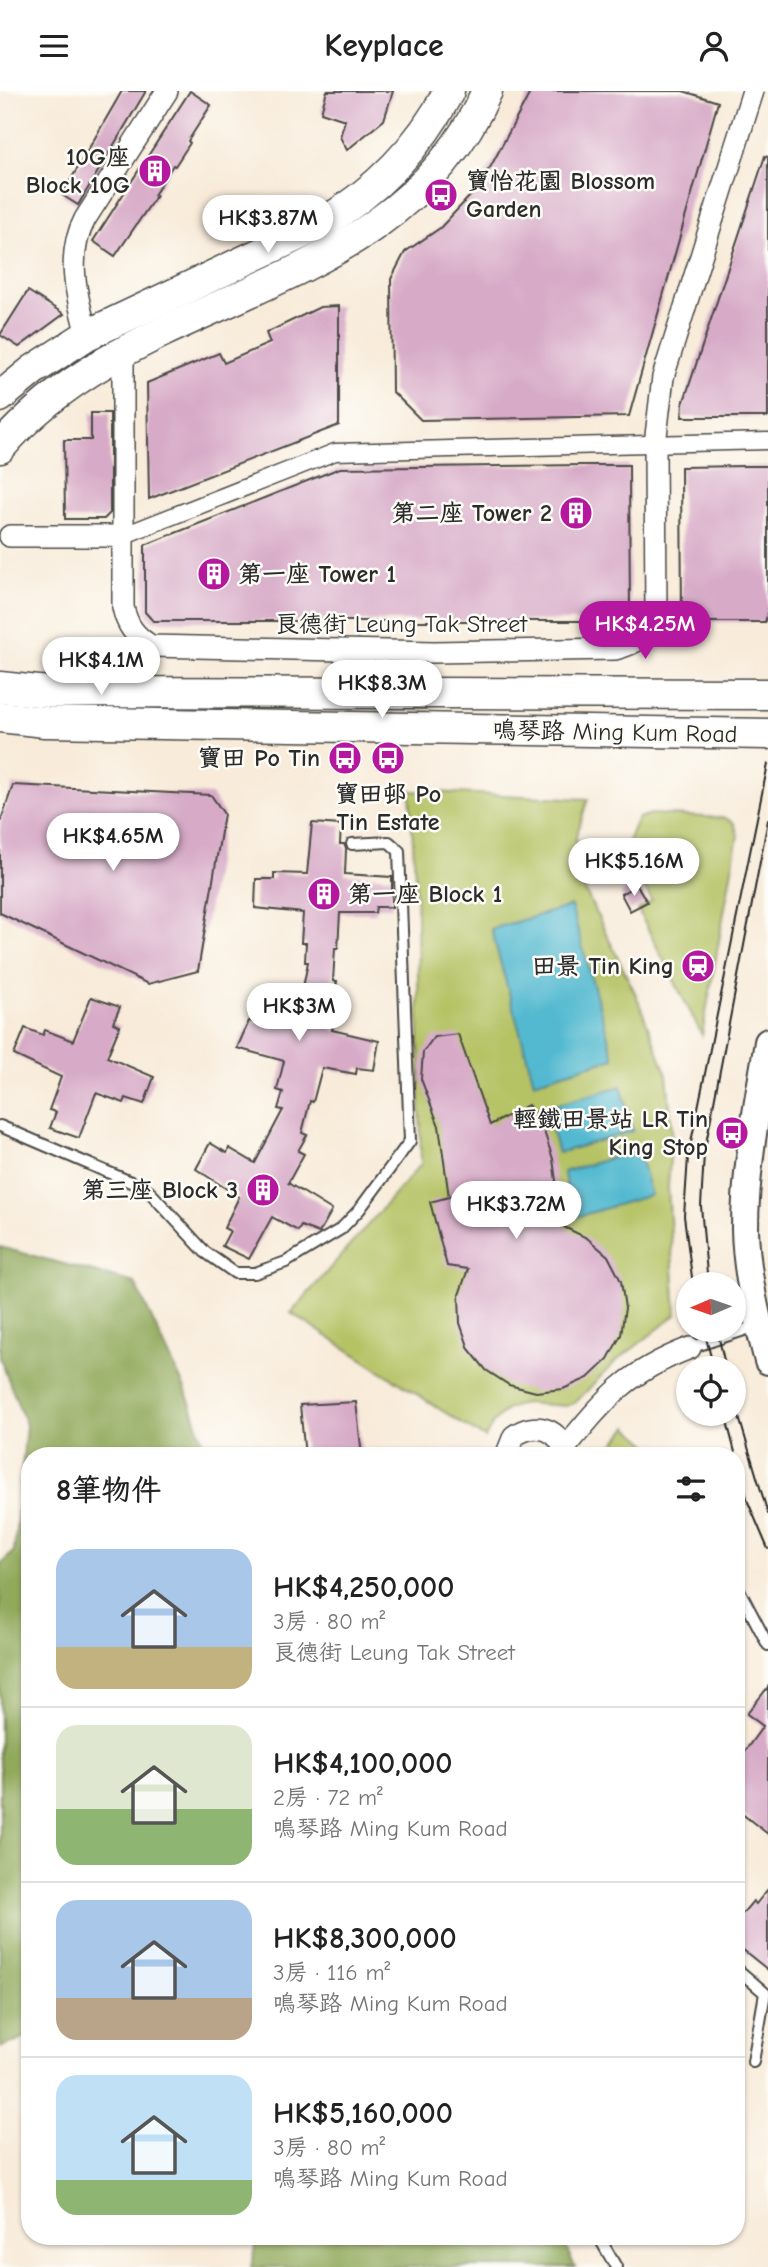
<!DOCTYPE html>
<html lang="zh-TW">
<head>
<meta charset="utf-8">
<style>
  body { margin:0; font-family:"Comic Neue","LXGW WenKai TC",sans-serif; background:#f2f2f2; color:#222; height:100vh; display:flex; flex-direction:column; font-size:26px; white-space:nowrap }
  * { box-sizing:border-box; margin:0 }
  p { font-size:23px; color:#767676 }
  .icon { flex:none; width:38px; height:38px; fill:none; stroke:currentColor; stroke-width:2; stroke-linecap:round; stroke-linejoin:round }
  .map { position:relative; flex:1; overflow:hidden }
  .side { position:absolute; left:21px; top:1356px; width:724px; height:798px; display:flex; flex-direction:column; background:#fff; border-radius:28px; box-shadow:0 2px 5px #0004 }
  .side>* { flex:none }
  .needle { width:46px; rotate:268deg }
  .controls { position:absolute; left:676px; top:1181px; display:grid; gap:14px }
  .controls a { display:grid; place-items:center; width:70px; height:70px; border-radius:50%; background:#fff; box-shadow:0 2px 5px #0004; font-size:35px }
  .price { position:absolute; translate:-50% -60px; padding:0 16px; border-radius:24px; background:#fff; color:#222; font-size:23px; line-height:46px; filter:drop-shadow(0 2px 4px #0008) }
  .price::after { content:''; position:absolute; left:50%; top:42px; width:21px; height:16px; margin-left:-10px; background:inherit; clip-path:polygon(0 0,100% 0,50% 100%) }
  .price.current { background:#b5179e; color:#fff }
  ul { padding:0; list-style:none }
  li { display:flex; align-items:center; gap:21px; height:175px; padding:0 35px }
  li+li { border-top:2px solid #e0e0e0 }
  li span { display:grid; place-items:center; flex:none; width:196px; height:140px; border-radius:21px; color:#555 }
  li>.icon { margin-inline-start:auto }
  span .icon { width:84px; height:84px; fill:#fffc; stroke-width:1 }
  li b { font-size:30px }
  h2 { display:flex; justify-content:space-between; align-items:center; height:84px; padding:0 35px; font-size:30px }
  header { display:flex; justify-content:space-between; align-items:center; height:91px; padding:0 35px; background:#fff; font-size:32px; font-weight:800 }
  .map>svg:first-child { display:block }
</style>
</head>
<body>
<header><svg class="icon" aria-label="menu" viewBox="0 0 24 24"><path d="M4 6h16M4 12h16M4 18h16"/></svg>Keyplace<svg class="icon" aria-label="person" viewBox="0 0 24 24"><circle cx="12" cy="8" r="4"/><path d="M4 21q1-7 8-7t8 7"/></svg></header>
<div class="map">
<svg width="768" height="2176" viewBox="0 0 768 2176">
  <rect width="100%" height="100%" fill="#fdfcf7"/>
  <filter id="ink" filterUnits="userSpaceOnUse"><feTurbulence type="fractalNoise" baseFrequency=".0143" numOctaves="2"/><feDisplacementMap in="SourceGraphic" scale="14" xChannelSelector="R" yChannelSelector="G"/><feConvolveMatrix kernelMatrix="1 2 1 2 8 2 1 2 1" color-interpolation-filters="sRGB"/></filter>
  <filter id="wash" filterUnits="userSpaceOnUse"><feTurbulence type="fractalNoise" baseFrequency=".00686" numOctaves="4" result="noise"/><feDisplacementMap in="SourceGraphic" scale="28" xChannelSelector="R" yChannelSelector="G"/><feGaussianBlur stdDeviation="1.57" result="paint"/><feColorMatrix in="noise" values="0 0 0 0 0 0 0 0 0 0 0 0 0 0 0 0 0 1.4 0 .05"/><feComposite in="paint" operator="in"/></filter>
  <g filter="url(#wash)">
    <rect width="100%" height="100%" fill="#f8ebd9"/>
    <g fill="#b5c365" stroke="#707748" stroke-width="2">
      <polygon points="410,700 588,708 576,746 578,785 636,904 667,984 672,1039 668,1096 676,1224 614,1272 576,1311 566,1315 523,1312 506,1319 493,1332 485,1347 291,1222 421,1073 417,823"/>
      <path d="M651 723 725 727 734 732 738 744 702 944 638 819 652 810 641 790 627 797C618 769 626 753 638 727Z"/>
      <polygon points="628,1336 659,1363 658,1365 604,1365"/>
    </g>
    <g fill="#90a95a" stroke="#5e6a42" stroke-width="2">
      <polygon points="0,1156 135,1192 186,1300 208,1365 30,1365 30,1944 0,1957 0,1474 14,1460 26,1334 0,1267"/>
      <polygon points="257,2146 561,2146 575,2176 251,2176"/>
    </g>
    <g fill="#52b9d0" stroke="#3e727e" stroke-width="2">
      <polygon points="571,815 614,967 534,991 491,838"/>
      <polygon points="621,995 633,1040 558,1062 545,1017"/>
      <polygon points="638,1059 651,1104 576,1126 563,1081"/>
    </g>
    <g id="blocks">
      <g fill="#d7aac7">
        <polygon points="122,0 146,0 78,114 62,104"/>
        <polygon points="190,0 211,14 188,50 190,52 175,75 173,74 154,104 156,105 115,165 93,150"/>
        <polygon points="327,0 393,0 384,29 347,59 340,46 345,29 321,21"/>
        <polygon points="531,0 683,0 718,11 629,325 421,329 392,300 391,188 405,161 440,137 471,104 491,75"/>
        <polygon points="765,65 768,66 768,326 682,326 683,313"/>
        <polygon points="28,200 64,223 19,256 0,244"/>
        <polygon points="339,215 339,334 149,408 147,292 219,262 224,272 270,252 266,242 320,216"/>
        <polygon points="91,322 110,322 110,422 104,428 65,428 64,349 91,349"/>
        <polygon points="583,374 629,374 630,522 623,530 153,530 145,521 145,454 340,377"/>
        <polygon points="746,375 768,375 768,521 765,531 682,531 681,376"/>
        <polygon points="13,694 211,704 224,723 198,880 148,893 0,822 0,732"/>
        <polygon points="312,732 341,734 340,753 344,753 346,758 345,783 392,786 392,816 376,816 375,822 340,822 338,857 335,857 333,890 337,891 333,909 339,910 332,939 379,950 374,979 357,977 356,983 322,977 313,1011 310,1010 302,1042 307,1044 298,1060 304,1063 288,1092 332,1119 319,1142 301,1135 298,1140 272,1126 249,1168 222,1155 230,1140 224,1137 239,1106 196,1078 210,1052 227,1062 229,1057 255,1072 283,1019 278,1018 283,1001 277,999 284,970 237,957 249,930 261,932 263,925 296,933 308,871 305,871 306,852 301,852 303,822 255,817 256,788 274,788 274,782 307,783"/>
        <polygon points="637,794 647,811 630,820 621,803"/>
        <polygon points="91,906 120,916 113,932 120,935 107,966 154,986 144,1013 126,1007 124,1012 96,1002 79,1047 50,1037 56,1021 49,1019 61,986 14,964 25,937 43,944 45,939 73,950"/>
        <polygon points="458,943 490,1034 528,1014 540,1028 553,1068 562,1135 587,1147 608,1165 621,1190 625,1217 621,1244 608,1268 588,1287 563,1298 536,1301 509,1294 486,1279 469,1258 460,1232 459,1204 468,1178 447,1175 430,1111 449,1106 439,1035 421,988 423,961 434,946"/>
        <polygon points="356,1311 362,1365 305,1365 300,1314"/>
        <polygon points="768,1596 768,1743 737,1719 737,1671 763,1635 747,1623"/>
        <polygon points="768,1798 768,1879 737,1854 737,1829 753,1810 756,1813"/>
      </g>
    </g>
  </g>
  <g filter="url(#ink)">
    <use href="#blocks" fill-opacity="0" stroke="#4a4845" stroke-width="2"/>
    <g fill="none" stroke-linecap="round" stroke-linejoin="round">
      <defs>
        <g id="service">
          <polyline points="0,1035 147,1098 205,1161 235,1182 255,1182 286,1171 341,1138 359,1119 410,1050 399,760 389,751 352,753"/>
          <polyline points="690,1257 759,1234"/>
          <polyline points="737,1495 768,1554"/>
          <polyline points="737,1878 765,1902 753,1971"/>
          <polyline points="599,2146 616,2176"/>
        </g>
        <polyline id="pedestrian" points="122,445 335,361 768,350"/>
        <g id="minor">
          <path d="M87 244C77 206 65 165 85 128L167 0"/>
          <path d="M123 260V516C127 535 135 545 151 555L434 561 615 558C636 553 645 546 656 527L655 353 663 286 753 0"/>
          <polyline points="10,445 122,445"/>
          <path d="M565 1357C607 1306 627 1281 690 1257"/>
          <path d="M506 1365 514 1345C535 1330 562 1337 565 1365"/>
        </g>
        <path id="tertiary" d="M768 951C758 1012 745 1076 745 1138 746 1182 757 1228 768 1270"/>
        <g id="secondary">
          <path d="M0 306 33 279 87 244 318 135C374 102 419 58 449 0"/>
          <path d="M0 357C136 195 395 210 487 0"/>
          <polyline points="0,596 48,601 768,603"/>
          <polyline points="0,626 45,631 768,643"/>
        </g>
      </defs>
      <use href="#service" stroke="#4a4845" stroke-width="14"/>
      <use href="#pedestrian" stroke="#4a4845" stroke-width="19"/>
      <use href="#minor" stroke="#4a4845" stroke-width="24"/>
      <use href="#tertiary" stroke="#4a4845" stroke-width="30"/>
      <use href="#secondary" stroke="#4a4845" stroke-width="33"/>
      <use href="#service" stroke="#fff" stroke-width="10"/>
      <use href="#pedestrian" stroke="#fff" stroke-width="16"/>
      <use href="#minor" stroke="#fff" stroke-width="21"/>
      <use href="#tertiary" stroke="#fff" stroke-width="26"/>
      <use href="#secondary" stroke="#fff" stroke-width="30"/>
      <g stroke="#2b2b2b" stroke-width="2">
        <polyline points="693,1194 684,1125 688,1066 768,673"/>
        <polyline points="708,1194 701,1115 704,1063 768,729"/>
        <polyline points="704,1239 714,1278"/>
        <polyline points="717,1239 726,1278"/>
        <polyline points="733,1306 768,1423"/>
        <polyline points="725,1323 736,1365"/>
        <polyline points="737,1370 748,1411 768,1458"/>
      </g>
    </g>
  </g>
  <defs>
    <symbol id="building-disc" viewBox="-11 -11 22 22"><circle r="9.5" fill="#b5179e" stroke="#fdfcf7"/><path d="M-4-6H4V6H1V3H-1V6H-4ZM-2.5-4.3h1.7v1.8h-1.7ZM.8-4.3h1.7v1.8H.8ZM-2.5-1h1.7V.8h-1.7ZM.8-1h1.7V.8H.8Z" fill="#fff"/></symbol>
    <symbol id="bus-disc" viewBox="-11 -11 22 22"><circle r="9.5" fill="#b5179e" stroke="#fdfcf7"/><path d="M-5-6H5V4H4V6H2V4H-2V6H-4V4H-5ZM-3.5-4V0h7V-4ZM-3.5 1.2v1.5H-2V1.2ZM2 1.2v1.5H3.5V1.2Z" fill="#fff"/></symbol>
    <symbol id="station-disc" viewBox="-11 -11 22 22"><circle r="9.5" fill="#b5179e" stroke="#fdfcf7"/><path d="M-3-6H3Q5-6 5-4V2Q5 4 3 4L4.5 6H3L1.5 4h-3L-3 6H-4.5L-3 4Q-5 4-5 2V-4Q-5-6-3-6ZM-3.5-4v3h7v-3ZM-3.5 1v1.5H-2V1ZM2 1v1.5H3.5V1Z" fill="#fff"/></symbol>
  </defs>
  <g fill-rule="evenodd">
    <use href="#building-disc" x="136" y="61" width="38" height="38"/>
    <use href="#bus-disc" x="422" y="85" width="38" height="38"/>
    <use href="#building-disc" x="557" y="403" width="38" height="38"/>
    <use href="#building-disc" x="195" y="464" width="38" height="38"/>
    <use href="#bus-disc" x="326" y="648" width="38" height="38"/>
    <use href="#bus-disc" x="369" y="648" width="38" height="38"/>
    <use href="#building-disc" x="305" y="784" width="38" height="38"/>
    <use href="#station-disc" x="679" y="856" width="38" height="38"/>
    <use href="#bus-disc" x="713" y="1023" width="38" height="38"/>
    <use href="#building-disc" x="244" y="1080" width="38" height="38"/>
  </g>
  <g text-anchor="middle" stroke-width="5" stroke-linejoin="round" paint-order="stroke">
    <g font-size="24" font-weight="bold" fill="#2b2b2b" stroke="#fdfcf7" text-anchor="end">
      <text x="130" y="74">10G座<tspan x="130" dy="28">Block 10G</tspan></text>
      <text x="466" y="98" text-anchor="start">寶怡花園 Blossom<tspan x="466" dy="28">Garden</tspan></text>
      <text x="552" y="430">第二座 Tower 2</text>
      <text x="238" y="491" text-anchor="start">第一座 Tower 1</text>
      <text x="320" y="675">寶田 Po Tin</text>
      <text x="388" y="711" text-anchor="middle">寶田邨 Po<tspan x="388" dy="28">Tin Estate</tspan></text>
      <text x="348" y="811" text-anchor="start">第一座 Block 1</text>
      <text x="674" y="883">田景 Tin King</text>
      <text x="708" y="1036">輕鐵田景站 LR Tin<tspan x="708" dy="28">King Stop</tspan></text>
      <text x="238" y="1107">第三座 Block 3</text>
    </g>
    <g font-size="24" fill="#2b2b2b" stroke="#fdfcf7">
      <text x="401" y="541">良德街 Leung Tak Street</text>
      <text transform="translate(615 641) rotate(1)" y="8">鳴琴路 Ming Kum Road</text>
    </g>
  </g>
</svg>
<div class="controls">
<a><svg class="needle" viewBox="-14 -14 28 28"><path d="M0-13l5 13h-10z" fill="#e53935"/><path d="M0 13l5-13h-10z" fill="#767676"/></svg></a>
<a><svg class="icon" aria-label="locate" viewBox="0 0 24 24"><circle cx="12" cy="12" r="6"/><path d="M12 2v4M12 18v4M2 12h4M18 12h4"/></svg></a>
</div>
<b class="price" style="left:268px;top:164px">HK$3.87M</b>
<b class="price current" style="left:645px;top:570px">HK$4.25M</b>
<b class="price" style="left:101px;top:606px">HK$4.1M</b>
<b class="price" style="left:382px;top:629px">HK$8.3M</b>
<b class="price" style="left:113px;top:782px">HK$4.65M</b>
<b class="price" style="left:634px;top:807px">HK$5.16M</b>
<b class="price" style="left:299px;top:952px">HK$3M</b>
<b class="price" style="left:516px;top:1150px">HK$3.72M</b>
<section class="side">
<h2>8筆物件<svg class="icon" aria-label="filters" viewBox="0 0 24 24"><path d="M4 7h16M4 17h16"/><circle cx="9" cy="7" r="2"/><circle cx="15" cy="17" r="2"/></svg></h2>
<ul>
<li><span style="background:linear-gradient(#a9c7e8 70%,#c2b280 0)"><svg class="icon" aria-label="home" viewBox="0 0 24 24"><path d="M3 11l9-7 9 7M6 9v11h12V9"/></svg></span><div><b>HK$4,250,000</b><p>3房 · 80 m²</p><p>良德街 Leung Tak Street</p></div></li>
<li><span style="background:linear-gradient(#dfe7d0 60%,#8fb573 0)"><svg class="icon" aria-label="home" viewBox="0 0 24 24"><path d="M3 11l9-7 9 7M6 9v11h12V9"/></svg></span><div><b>HK$4,100,000</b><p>2房 · 72 m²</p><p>鳴琴路 Ming Kum Road</p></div></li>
<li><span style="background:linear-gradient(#a9c7e8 70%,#b9a48a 0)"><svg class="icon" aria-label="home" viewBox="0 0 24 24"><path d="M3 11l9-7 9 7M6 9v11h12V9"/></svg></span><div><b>HK$8,300,000</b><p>3房 · 116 m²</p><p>鳴琴路 Ming Kum Road</p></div></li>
<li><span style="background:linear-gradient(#bfe0f5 75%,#8fb573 0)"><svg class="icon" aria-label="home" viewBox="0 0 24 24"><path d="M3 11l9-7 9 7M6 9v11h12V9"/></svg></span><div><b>HK$5,160,000</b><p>3房 · 80 m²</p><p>鳴琴路 Ming Kum Road</p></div></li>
</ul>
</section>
</div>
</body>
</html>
